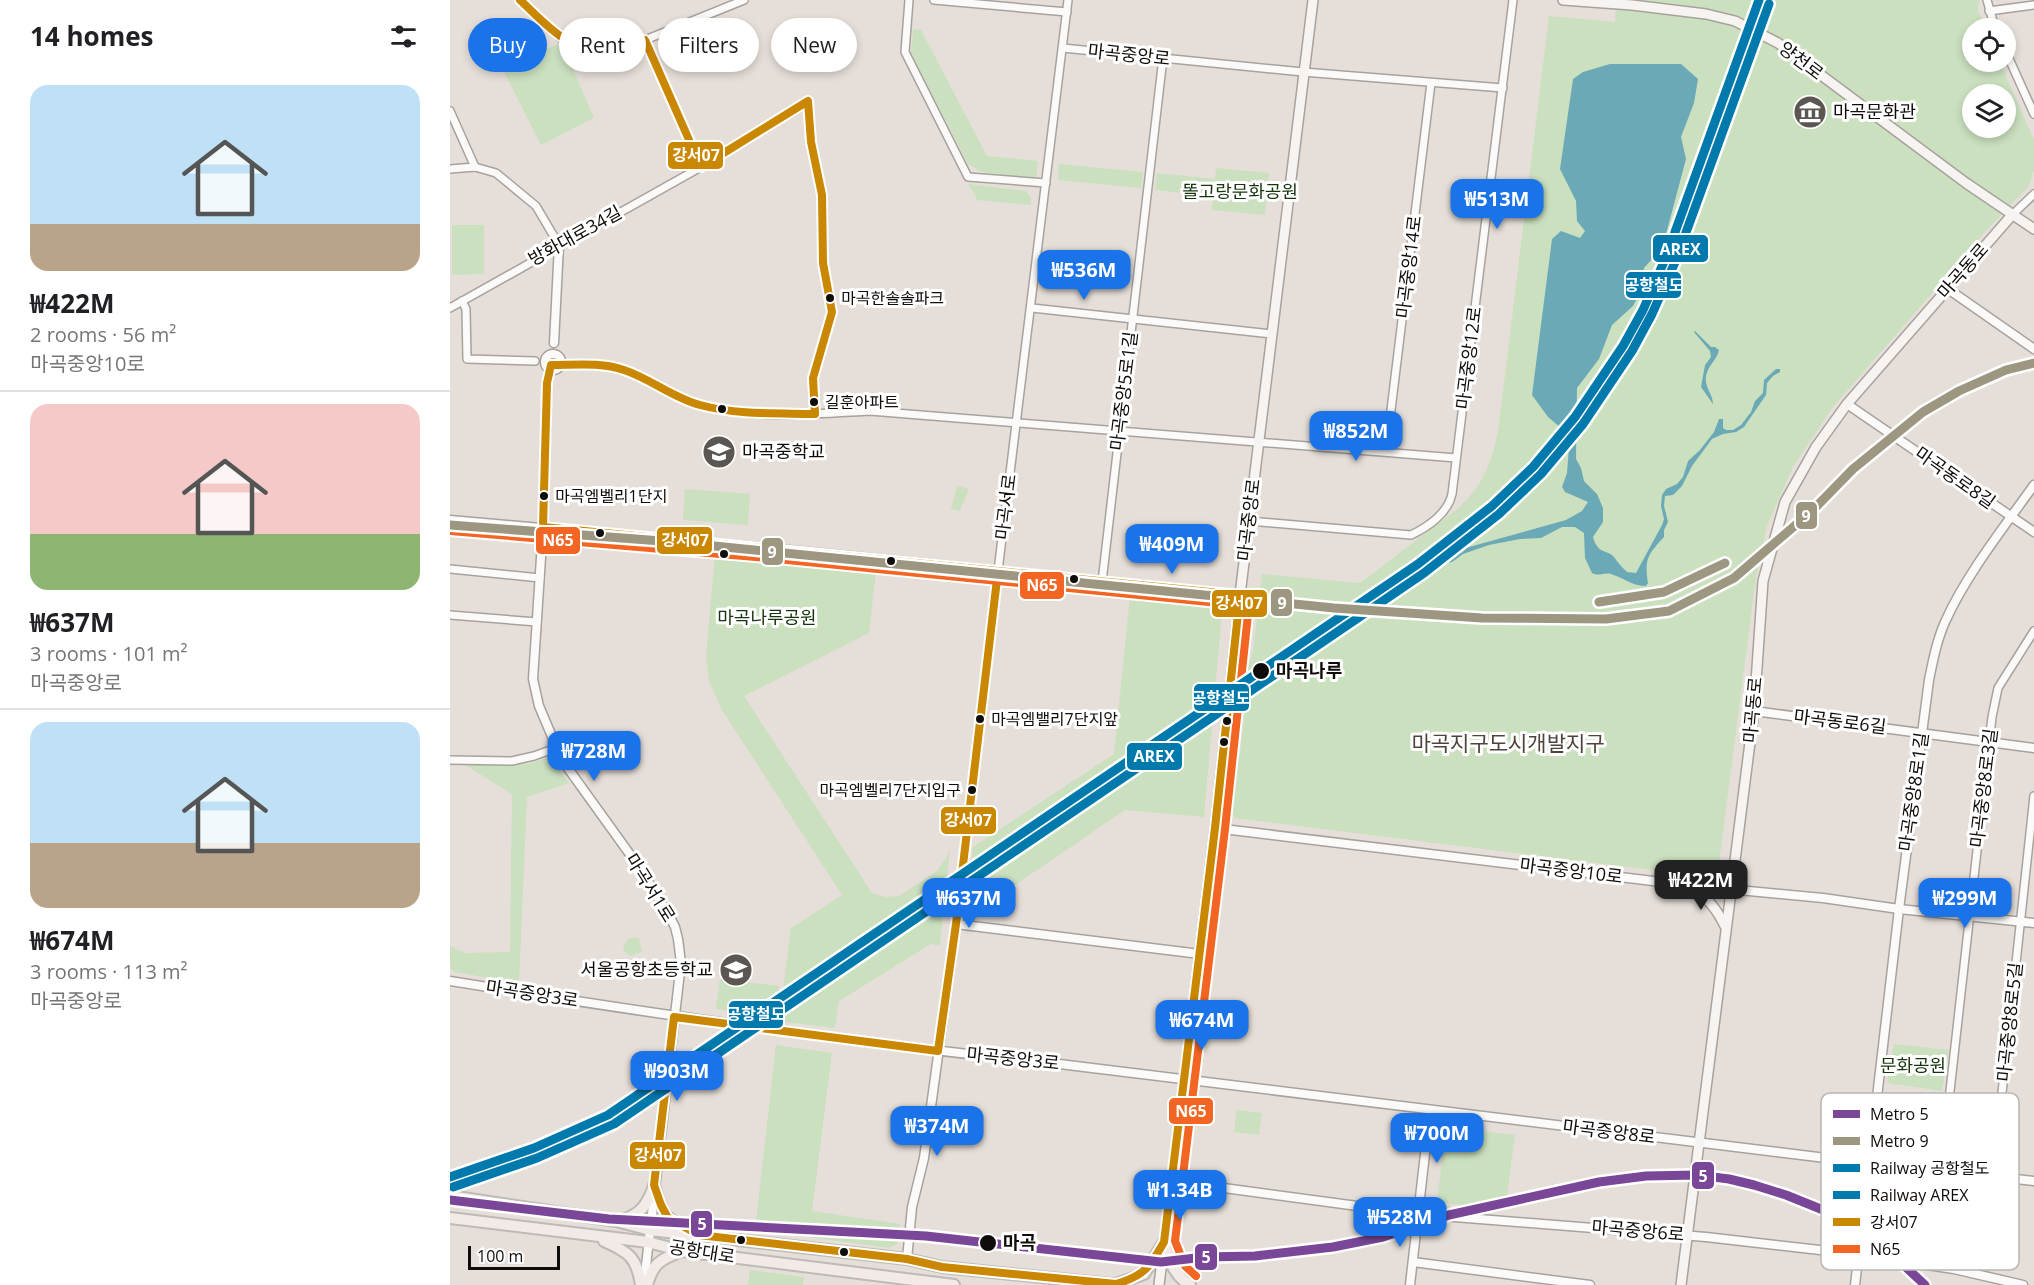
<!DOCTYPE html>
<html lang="en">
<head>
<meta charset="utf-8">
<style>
  body { margin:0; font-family:"Open Sans","Noto Sans KR",sans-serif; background:#f6f6f6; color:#202124; height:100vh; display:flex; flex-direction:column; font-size:22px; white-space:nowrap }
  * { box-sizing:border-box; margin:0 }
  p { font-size:20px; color:#757577 }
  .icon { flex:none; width:33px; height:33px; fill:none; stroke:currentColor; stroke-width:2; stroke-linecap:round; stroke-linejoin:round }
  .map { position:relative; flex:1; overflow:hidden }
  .side { display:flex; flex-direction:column; background:#fff; width:450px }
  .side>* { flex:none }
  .banner { position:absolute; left:18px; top:18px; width:570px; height:54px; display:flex; gap:12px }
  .fabs { position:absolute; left:1512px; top:18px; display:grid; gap:12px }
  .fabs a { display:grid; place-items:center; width:54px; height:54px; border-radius:50%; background:#fff; box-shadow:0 3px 9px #0003; font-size:30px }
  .scale { position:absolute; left:18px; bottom:15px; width:92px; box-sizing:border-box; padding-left:6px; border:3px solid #100c09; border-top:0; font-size:16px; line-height:21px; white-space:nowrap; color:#100c09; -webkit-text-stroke:4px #fff; paint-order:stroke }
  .price { position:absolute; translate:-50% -51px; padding:0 14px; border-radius:12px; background:#1a73e8; color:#fff; font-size:20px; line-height:39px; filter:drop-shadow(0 2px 3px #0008) }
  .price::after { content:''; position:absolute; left:50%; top:36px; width:18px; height:14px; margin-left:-9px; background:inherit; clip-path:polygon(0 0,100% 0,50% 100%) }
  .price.current { background:#222; color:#fff }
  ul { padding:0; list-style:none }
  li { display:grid; align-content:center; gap:12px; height:318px; padding:0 30px }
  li+li { border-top:2px solid #e0e0e0 }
  li span { display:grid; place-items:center; height:186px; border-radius:18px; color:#555 }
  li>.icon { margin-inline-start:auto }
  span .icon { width:108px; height:108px; fill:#fffc; stroke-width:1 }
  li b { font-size:26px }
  h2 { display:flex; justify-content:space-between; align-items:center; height:72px; padding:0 30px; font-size:26px }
  .chip { padding:0 21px; border-radius:27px; background:#fff; box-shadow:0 3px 9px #0003; font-size:21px; line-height:54px }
  .chip.current { background:#1a73e8; color:#fff }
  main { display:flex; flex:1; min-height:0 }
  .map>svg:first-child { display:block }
</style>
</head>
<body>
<main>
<section class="side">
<h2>14 homes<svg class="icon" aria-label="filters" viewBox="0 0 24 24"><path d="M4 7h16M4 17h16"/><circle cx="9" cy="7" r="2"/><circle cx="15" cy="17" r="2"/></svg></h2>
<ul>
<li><span style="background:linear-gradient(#bfe0f5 75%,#b9a48a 0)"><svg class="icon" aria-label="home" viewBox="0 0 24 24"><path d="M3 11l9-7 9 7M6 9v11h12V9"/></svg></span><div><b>₩422M</b><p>2 rooms · 56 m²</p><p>마곡중앙10로</p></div></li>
<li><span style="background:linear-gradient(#f6c9c9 70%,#8fb573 0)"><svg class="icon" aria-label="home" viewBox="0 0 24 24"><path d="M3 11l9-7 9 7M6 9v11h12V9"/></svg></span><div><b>₩637M</b><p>3 rooms · 101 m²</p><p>마곡중앙로</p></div></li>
<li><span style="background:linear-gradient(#bfe0f5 65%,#b9a48a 0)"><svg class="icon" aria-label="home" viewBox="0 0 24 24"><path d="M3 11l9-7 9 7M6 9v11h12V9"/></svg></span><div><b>₩674M</b><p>3 rooms · 113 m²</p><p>마곡중앙로</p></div></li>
</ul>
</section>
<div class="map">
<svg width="1584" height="1285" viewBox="0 0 1584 1285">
  <rect width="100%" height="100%" fill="#e6dfd9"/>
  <g fill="#cae0be" fill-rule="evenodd">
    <path d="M1166 0H1529L1528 11 1536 28H1522V62H1550L1584 140V170L1579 186 1537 230 1383 407 1343 467 1317 526 1306 577 1267 878 784 818 781 809 787 760 790 754 795 709 793 705 797 668 803 651 812 574 910 583 1006 510C1034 486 1043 460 1049 424L1099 16 1165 22ZM1522 94H1556V128H1522Z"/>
    <polygon points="348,23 349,48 339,49 337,25"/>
    <polygon points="463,29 471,30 537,156 588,161 586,180 532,172 518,164 461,53"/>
    <polygon points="107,45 114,48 144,118 91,145 50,64"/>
    <polygon points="609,164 693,172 691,188 608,180"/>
    <polygon points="766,168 819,173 815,215 762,210 763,196 705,190 707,173 765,179"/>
    <polygon points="518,184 576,191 581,198 581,205 526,200 527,198"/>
    <polygon points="2,225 34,225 34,274 2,275"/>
    <polygon points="507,486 519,489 510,511 501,509"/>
    <polygon points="235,489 300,494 298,525 233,520"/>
    <polygon points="265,553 426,572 419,633 294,696 422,893 436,897 449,896 486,872 497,857 500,848 490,945 481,944 389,1001 385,1028 329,1021 341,928 392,895 272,710 259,681 256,657"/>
    <polygon points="680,596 772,611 754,817 675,810 514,920 523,847 664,754"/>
    <polygon points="100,757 119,783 77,797 69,983 4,972 0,966 0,946 16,953 60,952 62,794 15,765 78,764"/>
    <polygon points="179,938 189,938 192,952 180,956 175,952 173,946"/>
    <polygon points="270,979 329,986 325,1016 266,1009"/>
    <polygon points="1444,1044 1499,1050 1492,1091 1437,1083"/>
    <polygon points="326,1045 382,1053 362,1211 450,1224 448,1243 439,1248 305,1230"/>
    <polygon points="787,1110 812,1113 809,1135 784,1132"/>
    <polygon points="996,1127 1065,1135 1055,1210 987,1202"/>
    <polygon points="300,1270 354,1277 353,1285 298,1285"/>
  </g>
  <g fill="#6ca9b7">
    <path d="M1160 64H1231L1248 79 1244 103 1231 137 1236 159 1215 238 1204 257 1194 268 1190 293 1183 306 1162 325 1149 359 1127 388 1126 459 1131 468 1134 481 1147 494 1153 508V522L1143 537C1148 555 1157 549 1164 557 1168 563 1172 567 1177 572L1186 573 1212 525 1214 519 1211 506 1212 495 1216 489 1227 484 1233 477 1238 461 1250 450 1264 432 1269 419H1273V428L1276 430H1283L1291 425 1301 412 1305 401 1313 393 1314 380 1326 369H1330V372L1323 376 1317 383 1316 395 1294 427 1286 432 1273 434 1262 439 1242 466 1232 486 1223 495 1215 496 1214 506 1218 522 1214 530V537C1198 554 1194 559 1198 583L1196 586C1182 586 1174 578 1161 574 1154 572 1149 577 1142 573L1135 558 1134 533 1125 527H1112L1091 538 1070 539 1039 545 1013 554 1002 562 980 566 967 572 961 583 951 587 949 585C952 574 966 564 976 559L1116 520 1132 511 1138 502 1115 492 1112 487 1117 473 1119 447 1117 433 1098 417 1082 395 1102 239 1111 231 1130 238 1135 231 1127 221 1126 201 1110 169 1123 79 1133 72Z"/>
    <path d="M1245 331 1261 347H1265L1269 350C1267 360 1258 365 1256 376 1254 387 1263 394 1263 404L1251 387 1255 365 1261 357 1260 351 1244 332Z"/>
    <path d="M919 596 926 598 917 615 903 626 895 629 867 632C856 646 863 660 837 665V658C857 657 854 645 862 633 867 627 878 630 885 628 900 623 913 611 919 596Z"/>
  </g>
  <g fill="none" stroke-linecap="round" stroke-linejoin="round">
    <defs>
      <g id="minor">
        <polyline points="70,0 112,39 134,48 153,51 195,40 294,0"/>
        <polyline points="459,0 455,52 518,177 596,183"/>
        <polyline points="484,0 617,12"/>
        <polyline points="1537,0 1545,28"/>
        <polyline points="1539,11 1584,5"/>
        <polyline points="613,48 853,72 1053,88"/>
        <polyline points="1556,52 1584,114"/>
        <polyline points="0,111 25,167"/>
        <polyline points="0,169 25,167 46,173 86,206 109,245"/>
        <polyline points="1562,215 1584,194"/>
        <polyline points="12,301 16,309 17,359 85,361"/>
        <polyline points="0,308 251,167"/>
        <polyline points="582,308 822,334"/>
        <path d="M101 365C125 365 151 362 174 370 200 379 223 397 249 405 303 420 365 414 420 411L1006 458"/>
        <polyline points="936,451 981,83"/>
        <path d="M799 521 961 535C978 527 998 513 1002 494L1063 0"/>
        <polyline points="0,569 90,578"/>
        <polyline points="548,571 618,0"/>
        <polyline points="652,582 713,58"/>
        <polyline points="0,615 87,622"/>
        <polyline points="0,760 62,761 84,756 106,748"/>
        <polyline points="1491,1171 1542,717 1548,688 1584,631"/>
        <polyline points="1543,1176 1584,796"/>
      </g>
      <g id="tertiary">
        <polyline points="1498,289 1584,349"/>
        <polyline points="104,343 109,245"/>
        <circle cx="103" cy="362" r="8"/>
        <polyline points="101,365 97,383 93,527 83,679 89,706 112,760 189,867 219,915 225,927 228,939 231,963 194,1283"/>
        <polyline points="1397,404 1584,532"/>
        <polyline points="0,520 318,548 790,595"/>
        <polyline points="1304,711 1584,748"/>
        <polyline points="765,828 1236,885 1373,898 1449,909 1584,923"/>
        <polyline points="506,924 750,954"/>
        <path d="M0 981C197 1013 394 1042 593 1062L1384 1159 1584 1181"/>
        <polyline points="722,1181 967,1214 1256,1237 1396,1253 1504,1269 1573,1285"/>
        <polyline points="457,1259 462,1207 474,1158 506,924 548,571"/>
        <polyline points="963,1262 1140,1285"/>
        <polyline points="960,1285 980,1110"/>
        <path d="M1405 1285 1449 909 1479 680C1483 660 1487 640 1495 622 1516 575 1554 527 1584 485"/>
      </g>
      <g id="secondary">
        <polyline points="1113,0 1182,5 1256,14 1285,21 1328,43 1516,183 1584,229"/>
        <path d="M1236 885C1257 898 1264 904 1275 926"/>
        <polyline points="709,1285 765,828 790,595 863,0"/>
        <polyline points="1231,1285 1304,711 1313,581 1335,502 1366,447 1397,404 1562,215"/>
      </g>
      <g id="primary">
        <path d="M204 1185C212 1215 213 1217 241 1231"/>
        <polyline points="0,1196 166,1221 200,1230 457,1259 492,1267 670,1285"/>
        <polyline points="0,1218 198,1242 232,1251 504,1285"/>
        <path d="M169 1221C190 1215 197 1206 204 1186"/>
        <path d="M154 1241C179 1252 187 1258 191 1285"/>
        <path d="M714 1242C720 1260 723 1275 740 1285"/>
        <polyline points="666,1284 694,1274 714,1242"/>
        <path d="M197 1285C203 1263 211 1259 232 1251"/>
      </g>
    </defs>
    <use href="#minor" stroke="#a7a29e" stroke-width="10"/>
    <use href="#tertiary" stroke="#a7a29e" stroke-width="11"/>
    <use href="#secondary" stroke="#a7a29e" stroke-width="12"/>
    <use href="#primary" stroke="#bdbab7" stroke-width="14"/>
    <use href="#minor" stroke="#fbfaf9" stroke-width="7"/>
    <use href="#tertiary" stroke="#fbfaf9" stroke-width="8"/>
    <use href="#secondary" stroke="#f6f3f1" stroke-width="9"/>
    <use href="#primary" stroke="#f1eae7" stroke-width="10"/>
    <defs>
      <g id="bus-1">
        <path d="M70 0C95 23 122 56 159 50 172 49 183 44 195 40L251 167 358 101 361 142 372 195 373 263 382 312 363 378 365 414C327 413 287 415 250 405 223 398 201 379 174 370 151 362 125 365 101 365L97 383 93 527 548 571"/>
        <path d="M548 571 790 595 765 828 714 1242C700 1267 694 1276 666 1284L492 1267 457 1259 249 1235 218 1218 211 1205 204 1185 224 1017 488 1051 506 924Z"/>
      </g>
      <g id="bus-2">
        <polyline points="0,531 317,558 789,605"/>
        <polyline points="746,1276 735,1266 725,1241 775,829 800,596"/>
      </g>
    </defs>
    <use href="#bus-1" stroke="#fff" stroke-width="12"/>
    <use href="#bus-2" stroke="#fff" stroke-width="12"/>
    <use href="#bus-1" stroke="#c98702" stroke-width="8"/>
    <use href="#bus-2" stroke="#f26522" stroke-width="8"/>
    <defs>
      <polyline id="rail-1" points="0,1177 84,1148 158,1115 968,564 1042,506 1083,467 1125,417 1173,346 1193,310 1216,257 1309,0"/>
      <polyline id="rail-2" points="3,1187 87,1158 164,1124 974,573 1049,514 1091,474 1133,424 1182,351 1202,314 1226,260 1319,4"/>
    </defs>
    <use href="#rail-1" stroke="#fff" stroke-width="14"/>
    <use href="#rail-2" stroke="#fff" stroke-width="14"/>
    <use href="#rail-1" stroke="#0079ac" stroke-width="9"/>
    <use href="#rail-2" stroke="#0079ac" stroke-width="9"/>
    <defs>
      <polyline id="metro-1" points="0,1200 159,1219 476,1236 711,1262 755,1257 805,1256 883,1247 933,1237 999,1215 1149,1182 1196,1176 1247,1175 1279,1179 1304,1185 1336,1195 1393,1218 1431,1244 1475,1285"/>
      <g id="metro-2">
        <polyline points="0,525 225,542 884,608 1032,618 1156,619 1219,611 1284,578 1363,510 1403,469 1473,412 1509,391 1556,370 1584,363"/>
        <polyline points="1149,602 1214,592 1275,563"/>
      </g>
    </defs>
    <use href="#metro-1" stroke="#fff" stroke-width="14"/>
    <use href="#metro-2" stroke="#fff" stroke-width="14"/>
    <use href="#metro-1" stroke="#794698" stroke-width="9"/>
    <use href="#metro-2" stroke="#9d9681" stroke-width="9"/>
  </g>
  <defs>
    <symbol id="museum-disc" viewBox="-11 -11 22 22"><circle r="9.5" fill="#5b5652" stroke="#fff"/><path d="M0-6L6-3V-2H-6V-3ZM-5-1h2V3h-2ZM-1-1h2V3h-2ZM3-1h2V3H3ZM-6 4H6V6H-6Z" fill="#fff"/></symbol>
    <symbol id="school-disc" viewBox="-11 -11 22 22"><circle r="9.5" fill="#5b5652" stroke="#fff"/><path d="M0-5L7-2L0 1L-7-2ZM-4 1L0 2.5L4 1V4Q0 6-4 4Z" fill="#fff"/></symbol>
  </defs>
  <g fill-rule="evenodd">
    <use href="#museum-disc" x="1341" y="93" width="38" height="38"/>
    <use href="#school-disc" x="250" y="433" width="38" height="38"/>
    <use href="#school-disc" x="267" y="951" width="38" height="38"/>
  </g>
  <g fill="#100c09" stroke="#fff" stroke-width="2">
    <circle cx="380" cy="298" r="5"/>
    <circle cx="364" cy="402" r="5"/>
    <circle cx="272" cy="409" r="5"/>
    <circle cx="94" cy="496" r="5"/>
    <circle cx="150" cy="533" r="5"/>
    <circle cx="274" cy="554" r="5"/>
    <circle cx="441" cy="561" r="5"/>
    <circle cx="624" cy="579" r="5"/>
    <circle cx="811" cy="671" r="9"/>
    <circle cx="530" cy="719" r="5"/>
    <circle cx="777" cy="721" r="5"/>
    <circle cx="774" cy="742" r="5"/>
    <circle cx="522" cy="790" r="5"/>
    <circle cx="291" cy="1240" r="5"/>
    <circle cx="538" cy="1243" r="9"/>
    <circle cx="394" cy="1252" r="5"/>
  </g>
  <g text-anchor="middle" stroke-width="6" stroke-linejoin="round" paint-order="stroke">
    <g font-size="16" fill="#100c09" stroke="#fff" text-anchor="start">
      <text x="391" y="304">마곡한솔솔파크</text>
      <text x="375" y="408">길훈아파트</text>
      <text x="105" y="502">마곡엠벨리1단지</text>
      <text x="541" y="725">마곡엠밸리7단지앞</text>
      <text x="511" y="796" text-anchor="end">마곡엠벨리7단지입구</text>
    </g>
    <g font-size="18" fill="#100c09" stroke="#fff">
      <text transform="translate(679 55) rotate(6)" y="6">마곡중앙로</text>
      <text transform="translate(1351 61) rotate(37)" y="6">양천로</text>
      <text transform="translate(125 236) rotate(-29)" y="6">방화대로34길</text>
      <text transform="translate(959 267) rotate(-83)" y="6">마곡중앙14로</text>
      <text transform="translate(1513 271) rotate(-49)" y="6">마곡동로</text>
      <text transform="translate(1019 358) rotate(-83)" y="6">마곡중앙12로</text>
      <text transform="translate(674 391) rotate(-83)" y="6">마곡중앙5로1길</text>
      <text transform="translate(1505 478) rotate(35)" y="6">마곡동로8길</text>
      <text transform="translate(556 507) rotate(-83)" y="6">마곡서로</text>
      <text transform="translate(799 520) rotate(-83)" y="6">마곡중앙로</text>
      <text transform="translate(1303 710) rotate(-85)" y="6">마곡동로</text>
      <text transform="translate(1390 722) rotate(7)" y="6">마곡동로6길</text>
      <text transform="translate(1534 788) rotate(-83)" y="6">마곡중앙8로3길</text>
      <text transform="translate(1464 792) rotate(-82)" y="6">마곡중앙8로1길</text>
      <text transform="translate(1121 871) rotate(7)" y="6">마곡중앙10로</text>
      <text transform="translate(200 888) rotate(58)" y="6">마곡서1로</text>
      <text transform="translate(82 994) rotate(9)" y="6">마곡중앙3로</text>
      <text transform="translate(1560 1022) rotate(-84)" y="6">마곡중앙8로5길</text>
      <text transform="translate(563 1059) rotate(6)" y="6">마곡중앙3로</text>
      <text transform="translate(1159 1132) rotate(7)" y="6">마곡중앙8로</text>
      <text transform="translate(1188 1231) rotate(5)" y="6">마곡중앙6로</text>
      <text transform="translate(252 1252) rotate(9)" y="6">공항대로</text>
    </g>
    <g font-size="18" fill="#100c09" stroke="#fff" text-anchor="start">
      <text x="1383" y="118">마곡문화관</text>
      <text x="292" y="458">마곡중학교</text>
      <text x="263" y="976" text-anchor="end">서울공항초등학교</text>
    </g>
    <g font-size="18" fill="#16340d" stroke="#fff">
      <text x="790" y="198">똘고랑문화공원</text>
      <text x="317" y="624">마곡나루공원</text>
      <text x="1463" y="1072">문화공원</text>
    </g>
    <g font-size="18" font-weight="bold" fill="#100c09" stroke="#fff" text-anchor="start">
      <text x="826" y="677">마곡나루</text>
      <text x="553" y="1249">마곡</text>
    </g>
    <g font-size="21" fill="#4e443c" stroke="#fff">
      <text x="1058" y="751">마곡지구도시개발지구</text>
    </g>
  </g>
  <rect x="1371" y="1093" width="198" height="177" rx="9" fill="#fff" stroke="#b7b6b5" stroke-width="1.5"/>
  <rect x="1383" y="1110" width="27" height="8" fill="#794698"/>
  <rect x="1383" y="1137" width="27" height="8" fill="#9d9681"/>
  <rect x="1383" y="1164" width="27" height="8" fill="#0079ac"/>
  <rect x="1383" y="1191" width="27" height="8" fill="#0079ac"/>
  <rect x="1383" y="1218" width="27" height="8" fill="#c98702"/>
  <rect x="1383" y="1245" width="27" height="8" fill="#f26522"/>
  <g font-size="16" fill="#100c09">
    <text x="1420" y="1120">Metro 5</text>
    <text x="1420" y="1147">Metro 9</text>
    <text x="1420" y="1174">Railway 공항철도</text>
    <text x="1420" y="1201">Railway AREX</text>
    <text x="1420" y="1228">강서07</text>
    <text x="1420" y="1255">N65</text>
  </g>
  <g stroke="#fff" stroke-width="2">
    <rect x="217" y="141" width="57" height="29" rx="6" fill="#c98702"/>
    <rect x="1202" y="234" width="57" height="29" rx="6" fill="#0079ac"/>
    <rect x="1175" y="271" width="57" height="28" rx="6" fill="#0079ac"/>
    <rect x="1345" y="501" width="23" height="29" rx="6" fill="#9d9681"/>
    <rect x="85" y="526" width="46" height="29" rx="6" fill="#f26522"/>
    <rect x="206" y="526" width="57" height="29" rx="6" fill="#c98702"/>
    <rect x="311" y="537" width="23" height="29" rx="6" fill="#9d9681"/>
    <rect x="569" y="571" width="46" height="29" rx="6" fill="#f26522"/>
    <rect x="820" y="588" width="23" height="29" rx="6" fill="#9d9681"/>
    <rect x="761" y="589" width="57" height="29" rx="6" fill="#c98702"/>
    <rect x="743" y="683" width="57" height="29" rx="6" fill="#0079ac"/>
    <rect x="676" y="742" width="57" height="29" rx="6" fill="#0079ac"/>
    <rect x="490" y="806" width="57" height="29" rx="6" fill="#c98702"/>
    <rect x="278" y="1000" width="56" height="29" rx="6" fill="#0079ac"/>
    <rect x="718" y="1097" width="46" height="28" rx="6" fill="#f26522"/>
    <rect x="179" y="1141" width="57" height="29" rx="6" fill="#c98702"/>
    <rect x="1241" y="1161" width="24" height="29" rx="6" fill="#794698"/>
    <rect x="240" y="1210" width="23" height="28" rx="6" fill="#794698"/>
    <rect x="744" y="1243" width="24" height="28" rx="6" fill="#794698"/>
  </g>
  <g font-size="16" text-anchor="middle" font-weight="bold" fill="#fff">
    <text x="246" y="161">강서07</text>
    <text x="1230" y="255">AREX</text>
    <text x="1204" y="291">공항철도</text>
    <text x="1356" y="522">9</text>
    <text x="108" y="546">N65</text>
    <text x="235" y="546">강서07</text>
    <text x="322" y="558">9</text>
    <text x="592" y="591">N65</text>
    <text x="832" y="609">9</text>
    <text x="789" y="609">강서07</text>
    <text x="771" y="704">공항철도</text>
    <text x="704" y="762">AREX</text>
    <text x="518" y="826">강서07</text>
    <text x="306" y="1020">공항철도</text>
    <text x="741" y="1117">N65</text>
    <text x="208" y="1161">강서07</text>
    <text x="1253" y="1182">5</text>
    <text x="252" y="1230">5</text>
    <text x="756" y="1263">5</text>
  </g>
</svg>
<div class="fabs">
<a><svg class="icon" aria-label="locate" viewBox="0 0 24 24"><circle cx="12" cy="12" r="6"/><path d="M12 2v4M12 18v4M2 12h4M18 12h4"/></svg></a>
<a><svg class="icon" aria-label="layers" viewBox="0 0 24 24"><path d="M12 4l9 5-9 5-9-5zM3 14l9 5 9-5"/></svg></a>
</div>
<div class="scale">100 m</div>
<b class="price" style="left:1047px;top:230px">₩513M</b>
<b class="price" style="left:634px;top:301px">₩536M</b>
<b class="price" style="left:906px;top:462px">₩852M</b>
<b class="price" style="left:722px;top:575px">₩409M</b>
<b class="price" style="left:144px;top:782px">₩728M</b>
<b class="price current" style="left:1251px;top:911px">₩422M</b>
<b class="price" style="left:519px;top:929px">₩637M</b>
<b class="price" style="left:1515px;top:929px">₩299M</b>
<b class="price" style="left:752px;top:1051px">₩674M</b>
<b class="price" style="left:227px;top:1102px">₩903M</b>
<b class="price" style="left:487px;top:1157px">₩374M</b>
<b class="price" style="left:987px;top:1164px">₩700M</b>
<b class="price" style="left:730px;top:1221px">₩1.34B</b>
<b class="price" style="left:950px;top:1248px">₩528M</b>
<div class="banner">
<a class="chip current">Buy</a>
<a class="chip">Rent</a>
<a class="chip">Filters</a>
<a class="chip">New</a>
</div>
</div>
</main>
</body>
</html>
